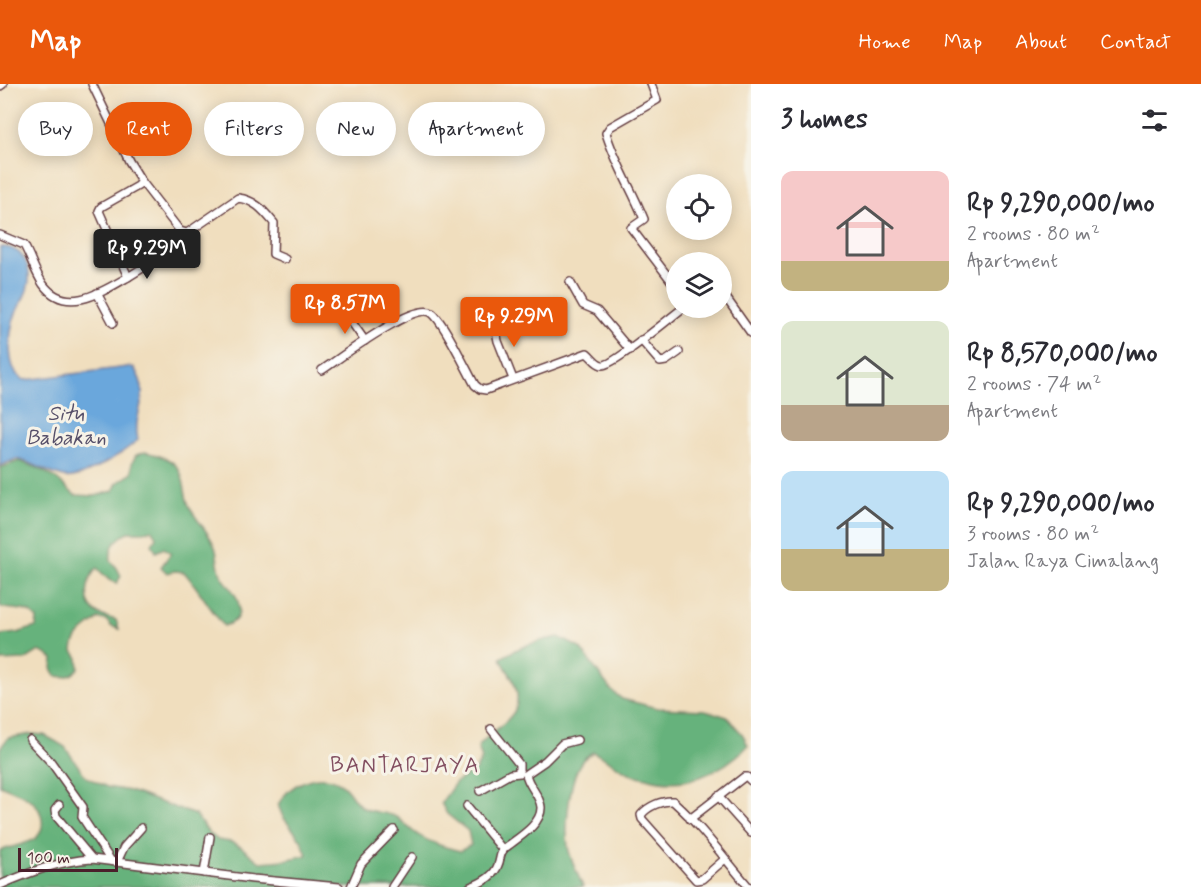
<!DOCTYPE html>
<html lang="en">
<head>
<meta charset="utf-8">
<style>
  body { margin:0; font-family:Mynerve,sans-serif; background:#f2f2f3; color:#2b2b33; height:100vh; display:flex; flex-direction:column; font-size:22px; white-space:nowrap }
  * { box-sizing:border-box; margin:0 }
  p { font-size:20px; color:#7c7c81 }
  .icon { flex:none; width:33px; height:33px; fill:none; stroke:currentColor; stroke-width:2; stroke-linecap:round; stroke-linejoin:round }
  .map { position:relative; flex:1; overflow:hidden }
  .panel { display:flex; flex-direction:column; background:#fff; width:450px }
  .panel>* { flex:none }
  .hud { position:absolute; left:18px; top:18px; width:570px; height:54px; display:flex; gap:12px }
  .controls { position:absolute; left:666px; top:90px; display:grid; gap:12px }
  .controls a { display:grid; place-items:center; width:66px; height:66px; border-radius:50%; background:#fff; box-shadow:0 3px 15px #0003; font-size:30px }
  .scale { position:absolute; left:18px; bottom:15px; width:100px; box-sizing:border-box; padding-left:6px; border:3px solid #4a1f2b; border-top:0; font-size:16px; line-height:21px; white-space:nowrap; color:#4a1f2b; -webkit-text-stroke:4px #f7f3e8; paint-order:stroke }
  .price { position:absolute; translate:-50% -51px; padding:0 14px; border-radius:6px; background:#ea580c; color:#fff; font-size:20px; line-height:39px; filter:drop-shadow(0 2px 3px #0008) }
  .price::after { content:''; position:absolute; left:50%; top:36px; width:18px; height:14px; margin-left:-9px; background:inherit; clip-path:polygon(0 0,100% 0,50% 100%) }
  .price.selected { background:#222; color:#fff }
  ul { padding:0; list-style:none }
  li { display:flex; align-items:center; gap:18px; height:150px; padding:0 30px }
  li span { display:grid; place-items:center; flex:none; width:168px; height:120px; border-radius:12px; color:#555 }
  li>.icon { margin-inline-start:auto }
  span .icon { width:72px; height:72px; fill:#fffc; stroke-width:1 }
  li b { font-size:26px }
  h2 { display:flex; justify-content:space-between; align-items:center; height:72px; padding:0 30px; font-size:26px }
  .chip { padding:0 21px; border-radius:27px; background:#fff; box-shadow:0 3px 15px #0003; font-size:21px; line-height:54px }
  .chip.selected { background:#ea580c; color:#fff }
  header { display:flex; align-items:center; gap:36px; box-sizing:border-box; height:84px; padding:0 30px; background:#ea580c; color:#fff }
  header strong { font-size:28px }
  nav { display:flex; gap:33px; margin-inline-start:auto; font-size:21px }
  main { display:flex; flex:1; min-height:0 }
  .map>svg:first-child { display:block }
</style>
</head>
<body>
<header>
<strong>Map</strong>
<nav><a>Home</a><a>Map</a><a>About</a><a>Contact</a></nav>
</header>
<main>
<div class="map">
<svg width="751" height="803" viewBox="0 0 751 803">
  <rect width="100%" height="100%" fill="#f7f3e8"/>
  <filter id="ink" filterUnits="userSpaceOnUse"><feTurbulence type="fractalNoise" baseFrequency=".0167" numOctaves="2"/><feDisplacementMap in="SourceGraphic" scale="12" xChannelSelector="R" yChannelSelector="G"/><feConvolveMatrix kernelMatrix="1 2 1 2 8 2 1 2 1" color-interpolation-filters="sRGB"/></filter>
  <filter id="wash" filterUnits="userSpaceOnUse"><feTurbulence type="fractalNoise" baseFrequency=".008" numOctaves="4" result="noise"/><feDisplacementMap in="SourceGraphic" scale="24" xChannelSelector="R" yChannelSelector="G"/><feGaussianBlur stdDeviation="1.35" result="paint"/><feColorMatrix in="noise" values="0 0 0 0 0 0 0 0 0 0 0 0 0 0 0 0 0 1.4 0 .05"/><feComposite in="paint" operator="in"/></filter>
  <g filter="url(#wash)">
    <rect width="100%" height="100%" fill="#f0debe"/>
    <g fill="#66b27c" stroke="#586854" stroke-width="1.5">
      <path d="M145 368C157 371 170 373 178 384 185 394 184 408 188 419 194 435 209 447 215 463 218 471 217 481 221 490 227 502 240 511 239 526 239 536 232 539 224 542 210 525 199 505 184 488L175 487 167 489 161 483 171 469 164 464 156 468 152 460 156 453 152 446 144 448H128C116 456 109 462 111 477L117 484 121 492 117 499 109 496 97 484C86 496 82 520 98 530 103 533 111 534 116 536L119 545 111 542 106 536 98 535C86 545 74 550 73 567L78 574 79 584C72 592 67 594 56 592L52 584 53 575 46 570 39 567 25 576 0 577V551L17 549 36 543 37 535 31 529 23 526 3 524 0 522V384L19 377 38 384 54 393 75 411 95 412 113 407 117 399 132 389V379L136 371Z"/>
      <path d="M559 553 580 564 611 606 622 615 657 624 705 626 727 633 743 651 748 662C722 688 685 706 647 694 642 693 635 692 629 689 617 683 606 674 593 668 590 670 585 673 582 677 569 695 565 742 568 763 571 778 578 790 583 803H0V767C9 763 31 759 36 754 41 749 43 742 42 736 40 714 17 709 0 701V664L8 654 32 650 44 651 55 657 65 663 86 693 107 703 130 707 195 731 209 749 218 756 231 758 241 763 260 778 285 776 307 771 301 756 283 733 278 721C288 700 318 686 340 699 351 705 353 719 365 725 375 729 387 728 396 733 403 737 408 744 414 748 427 758 445 763 460 767L471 761 468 747 447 730 441 719 455 699 476 685 482 675 478 663C495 640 528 635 514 599 511 590 504 583 501 574 518 563 539 556 559 553Z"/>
    </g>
    <path fill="#6ba7dc" stroke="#5a6384" stroke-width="1.5" d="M0 163C24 162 34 185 27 206 24 215 18 223 15 232 9 248 5 289 25 296L127 283 134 284C154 314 131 328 138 356 124 368 82 397 64 393 47 389 33 378 16 375L0 382Z"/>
  </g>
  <g filter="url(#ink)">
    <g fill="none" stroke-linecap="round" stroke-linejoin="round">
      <defs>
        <g id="minor">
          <path d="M92 0 129 77 142 98 180 147 187 149 238 114C255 116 263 126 274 139L273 170 285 175"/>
          <path d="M651 0 657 16 610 43 606 49C615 79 632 105 644 135L631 144 676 203"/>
          <polyline points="0,2 3,0"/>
          <path d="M0 151 24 161C31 174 35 188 43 200 66 232 102 208 128 193L99 127 101 123 138 102 142 98"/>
          <polyline points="128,193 167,169"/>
          <polyline points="570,198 583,221 597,227 630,266"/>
          <polyline points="722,208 751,249"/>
          <polyline points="97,209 113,239"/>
          <polyline points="346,230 365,257"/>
          <polyline points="641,256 660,278 666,277 679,268"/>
          <path d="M322 286C339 275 415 217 432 229 444 238 466 285 475 301L480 305 486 306 587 269C592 273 596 280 602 281 612 283 671 233 683 224"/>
          <polyline points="513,295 498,257 496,247 500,241 520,235"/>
          <polyline points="491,645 519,680 519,688"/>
          <polyline points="30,656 51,678 83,723 82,733 111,777"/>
          <polyline points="480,707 510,690 520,689"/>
          <polyline points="718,712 751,749"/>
          <polyline points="59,721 55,726 56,732 92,775"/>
          <polyline points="467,722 503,766"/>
          <polyline points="690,735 744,693 747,693 751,697"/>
          <path d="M725 775 702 795 696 796 642 735 641 731C648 722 663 716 673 717 701 742 724 774 748 802L751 803"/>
          <polyline points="117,778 124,763 141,744"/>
          <polyline points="204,789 210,753"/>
          <path d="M0 801C30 788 59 777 92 775L253 795 339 803"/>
          <polyline points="351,803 361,780 394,746"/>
          <polyline points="392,803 412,773"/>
          <path d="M470 803C481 799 494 793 498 781 501 775 499 769 505 764 516 755 542 741 541 723 540 711 528 702 526 690L545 677 562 660 577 656"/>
        </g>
      </defs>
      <use href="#minor" stroke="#633c41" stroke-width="10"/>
      <use href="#minor" stroke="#fff" stroke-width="7"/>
    </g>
  </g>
  <g text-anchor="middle" stroke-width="6" stroke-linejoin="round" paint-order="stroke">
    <g font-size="21" font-style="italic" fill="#564f69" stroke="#f7f3e8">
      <text x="66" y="336">Situ<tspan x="66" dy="24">Babakan</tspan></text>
    </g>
    <g font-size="22" letter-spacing="1.5" fill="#834f61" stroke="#f7f3e8">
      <text x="405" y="688">BANTARJAYA</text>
    </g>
  </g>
</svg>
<div class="controls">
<a><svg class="icon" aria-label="locate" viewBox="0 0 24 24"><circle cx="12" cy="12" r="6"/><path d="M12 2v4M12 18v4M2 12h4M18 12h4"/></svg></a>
<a><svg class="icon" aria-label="layers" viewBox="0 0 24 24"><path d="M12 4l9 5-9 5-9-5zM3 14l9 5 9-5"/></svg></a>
</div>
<div class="scale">100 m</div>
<b class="price selected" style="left:147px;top:196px">Rp 9.29M</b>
<b class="price" style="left:345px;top:251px">Rp 8.57M</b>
<b class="price" style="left:514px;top:264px">Rp 9.29M</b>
<div class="hud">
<a class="chip">Buy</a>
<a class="chip selected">Rent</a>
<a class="chip">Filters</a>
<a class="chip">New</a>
<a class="chip">Apartment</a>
</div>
</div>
<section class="panel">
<h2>3 homes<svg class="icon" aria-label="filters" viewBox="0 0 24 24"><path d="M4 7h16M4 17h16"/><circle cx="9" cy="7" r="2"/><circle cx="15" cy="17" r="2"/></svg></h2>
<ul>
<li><span style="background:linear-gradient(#f6c9c9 75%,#c2b280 0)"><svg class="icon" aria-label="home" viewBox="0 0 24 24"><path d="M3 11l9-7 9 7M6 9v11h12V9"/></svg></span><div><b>Rp 9,290,000/mo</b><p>2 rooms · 80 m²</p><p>Apartment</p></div></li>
<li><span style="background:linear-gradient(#dfe7d0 70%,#b9a48a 0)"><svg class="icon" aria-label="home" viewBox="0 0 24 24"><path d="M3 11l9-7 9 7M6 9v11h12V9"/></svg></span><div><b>Rp 8,570,000/mo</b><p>2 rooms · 74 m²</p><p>Apartment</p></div></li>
<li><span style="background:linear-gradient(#bfe0f5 65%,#c2b280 0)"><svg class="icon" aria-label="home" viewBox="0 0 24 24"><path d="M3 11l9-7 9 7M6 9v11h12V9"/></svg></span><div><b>Rp 9,290,000/mo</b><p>3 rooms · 80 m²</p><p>Jalan Raya Cimalang</p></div></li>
</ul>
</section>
</main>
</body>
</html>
